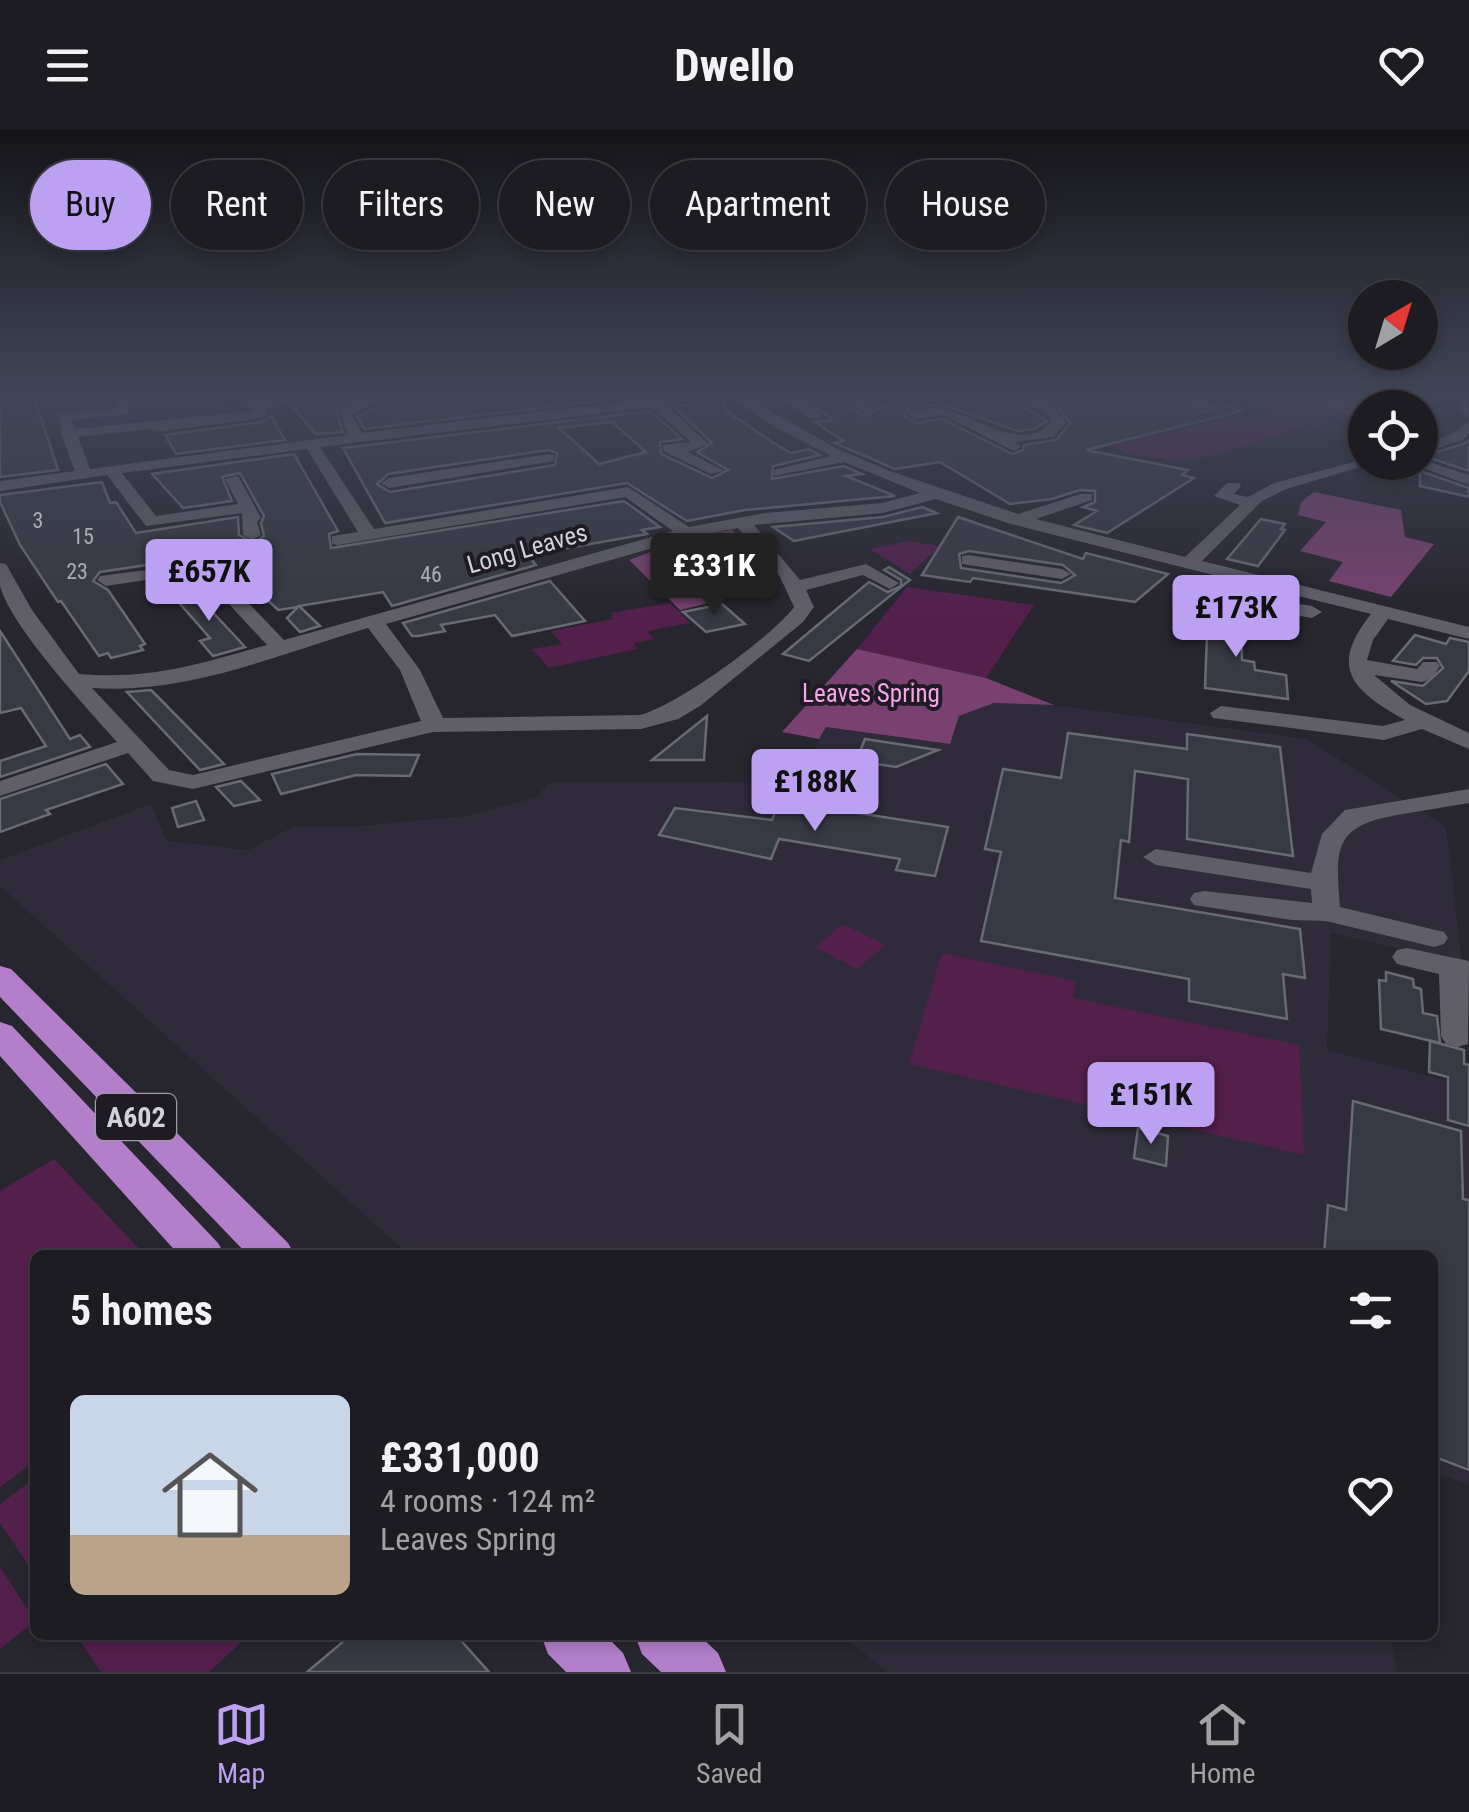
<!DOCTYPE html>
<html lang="en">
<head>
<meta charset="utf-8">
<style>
  body { margin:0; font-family:"Roboto Condensed",sans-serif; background:#2a292f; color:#f1f3f6; height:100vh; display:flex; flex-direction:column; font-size:38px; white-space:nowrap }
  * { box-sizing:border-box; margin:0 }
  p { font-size:32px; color:#a0a1a5 }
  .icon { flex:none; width:55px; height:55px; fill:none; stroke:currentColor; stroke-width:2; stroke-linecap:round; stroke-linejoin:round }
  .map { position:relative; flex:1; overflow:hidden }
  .side { position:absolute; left:30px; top:1120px; width:1408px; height:390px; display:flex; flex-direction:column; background:#1d1c22; border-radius:15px; box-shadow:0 5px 15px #0003,0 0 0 2px #3b3a40 }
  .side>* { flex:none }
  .banner { position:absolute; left:30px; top:30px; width:1410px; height:90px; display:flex; gap:20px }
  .needle { width:65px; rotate:38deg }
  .tools { position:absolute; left:1348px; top:150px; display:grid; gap:20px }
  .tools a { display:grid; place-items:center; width:90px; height:90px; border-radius:50%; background:#1d1c22; box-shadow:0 5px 15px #0003,0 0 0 2px #3b3a40; font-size:50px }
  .price { position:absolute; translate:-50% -85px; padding:0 22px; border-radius:10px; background:#bca0f2; color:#111; font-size:32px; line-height:65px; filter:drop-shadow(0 2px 5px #0008) }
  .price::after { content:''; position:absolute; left:50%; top:60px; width:30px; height:22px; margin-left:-15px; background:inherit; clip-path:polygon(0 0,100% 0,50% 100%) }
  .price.active { background:#222; color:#fff }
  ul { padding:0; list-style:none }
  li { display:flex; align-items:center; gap:30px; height:250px; padding:0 40px }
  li+li { border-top:2px solid #3b3a40 }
  li span { display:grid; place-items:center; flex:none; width:280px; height:200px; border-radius:15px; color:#555 }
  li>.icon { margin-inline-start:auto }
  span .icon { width:120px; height:120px; fill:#fffc; stroke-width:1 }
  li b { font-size:42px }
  h2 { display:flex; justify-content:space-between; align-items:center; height:120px; padding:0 40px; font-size:42px }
  .tag { padding:0 35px; border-radius:45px; background:#1d1c22; box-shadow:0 5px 15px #0003,0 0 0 2px #3b3a40; font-size:35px; line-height:90px }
  .tag.active { background:#bca0f2; color:#111 }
  header { display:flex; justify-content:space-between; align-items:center; height:130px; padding:0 40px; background:#1d1c22; font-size:45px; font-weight:700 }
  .tabs { display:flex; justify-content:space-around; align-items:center; height:140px; border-top:2px solid #3b3a40; background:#1d1c22; font-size:28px; color:#a0a1a5 }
  .tabs a { display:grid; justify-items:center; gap:5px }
  .tabs .active { color:#bca0f2 }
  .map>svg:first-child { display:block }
</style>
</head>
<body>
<header><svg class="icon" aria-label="menu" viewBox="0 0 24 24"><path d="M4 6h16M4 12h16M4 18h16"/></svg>Dwello<svg class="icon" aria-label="heart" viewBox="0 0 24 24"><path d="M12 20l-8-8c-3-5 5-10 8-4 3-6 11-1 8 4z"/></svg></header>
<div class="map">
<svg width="1469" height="1542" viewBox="0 0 1469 1542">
  <rect width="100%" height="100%" fill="#27252e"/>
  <g fill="#2f2b3a">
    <polygon points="0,265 265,265 125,293 0,307"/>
    <polygon points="994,573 1054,575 1307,609 1446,697 1462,833 1331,803 1327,920 1469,956 1469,1354 1433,1343 1432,1125 409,1125 0,756 0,730 151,674 167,711 248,720 295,696 348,697 466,686 537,667 548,653 732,652 794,657 826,597 950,614 959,586"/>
    <polygon points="842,1505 1390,1505 1397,1542 887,1542"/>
  </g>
  <g fill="#53204c">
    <path d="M1246 265H1302L1358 291 1329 286 1322 299 1304 295C1235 318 1183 347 1111 316L1229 288 1241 292 1273 284 1245 274 1258 270Z"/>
    <polygon points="908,411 940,416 910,444 870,419"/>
    <polygon points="907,457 1034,475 986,548 857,519"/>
    <polygon points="670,473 690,493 647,501 654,509 634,513 637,519 549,538 532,519 562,514 551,501 613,489 611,483"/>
    <polygon points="843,794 885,815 857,839 815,817"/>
    <polygon points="942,823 1075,851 1073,868 1299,915 1304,1025 909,934"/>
    <polygon points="54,1029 145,1125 35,1125 35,1331 0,1357 0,1061"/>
    <polygon points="35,1348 35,1445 0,1393 0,1374"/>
    <polygon points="0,1437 35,1491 0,1519"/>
    <polygon points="76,1505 249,1505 209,1542 101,1542"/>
  </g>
  <g fill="#78416f">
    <polygon points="1302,265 1400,265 1410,277 1365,278 1365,293"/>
    <polygon points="1314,362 1401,380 1405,407 1434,414 1391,467 1329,451 1343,432 1300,421 1326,392 1298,385 1301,372"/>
    <polygon points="732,400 766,433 740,438 717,471 680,480 629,430 688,408"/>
    <polygon points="857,519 986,548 1054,575 994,573 959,586 950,614 826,597 819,609 782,602"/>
  </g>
  <g fill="#373943" stroke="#686a75" stroke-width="2.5" fill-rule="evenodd">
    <polygon points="329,265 359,265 336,280 343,302 315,304 293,277"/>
    <polygon points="405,265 647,265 364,299 357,286"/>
    <polygon points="802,265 835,265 864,287 879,279 861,265 882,276 965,265 1004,265 1047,291 1034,299 1018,301 946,276 926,275 907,281 904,286 916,293 942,289 1012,324 1023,320 1024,315 1056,310 1070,293 1057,277 1036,265 1168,265 1206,282 1217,274 1242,281 1086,320 1188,340 1182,345 1194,348 1107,403 1074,395 1097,381 1083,377 1095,372 1095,361 1080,360 1052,369 1010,374 940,332 895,339 834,313 843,311 815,292 832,290"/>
    <polygon points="34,267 58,340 0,347 0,270"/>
    <path d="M725 268V280L772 312 791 323 809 319 820 325 773 336 772 349 844 336 862 344 846 346 895 366 745 380 687 391 627 353 385 393 343 318 651 281 682 309 660 312 661 324 712 348 728 340 697 322 712 313 674 277ZM612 292 646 322 599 334 559 298ZM548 320 557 323 555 335 390 362 377 354 388 344Z"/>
    <polygon points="271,286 285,310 176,324 165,305 262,292"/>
    <polygon points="1469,310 1469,341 1424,326 1463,314"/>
    <polygon points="294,324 338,401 329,404 331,418 624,371 660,397 642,400 647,404 528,425 536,435 392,476 383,462 299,476 320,496 300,502 287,488 298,477 278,480 220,424 100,442 93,451 108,460 145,514 140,516 143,520 111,528 108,523 99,526 61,471 58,472 20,415 0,372 0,365 102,352 110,373 116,372 136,403 238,387 239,405 254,413 264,406 261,393 264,386 240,343 222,347 232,371 183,378 152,344"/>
    <polygon points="1420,341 1469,358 1469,367 1420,356"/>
    <polygon points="922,377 937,383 794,411 773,397 883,387"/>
    <path d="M958 387 1083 429 1086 423 1168 444 1135 472 973 448 970 452 922 445ZM969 421 1063 435 1075 445 1061 453 961 438 959 424Z"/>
    <polygon points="1261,389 1285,394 1281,399 1285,400 1258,436 1227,429"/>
    <polygon points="889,437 910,450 809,531 783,524 869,452 888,462 901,456 901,450 884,440"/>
    <polygon points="550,451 585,491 512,506 495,485 441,495 445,501 418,506 412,506 403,493"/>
    <polygon points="187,455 235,506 245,517 213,526 200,511 210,508 174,467"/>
    <polygon points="722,474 745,494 706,502 683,482"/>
    <polygon points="1208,478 1241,483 1242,530 1254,532 1255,540 1286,545 1288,569 1205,558"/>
    <polygon points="0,501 70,609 80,605 90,617 0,647 0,631 46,616 21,578 0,583"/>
    <polygon points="1415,505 1446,514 1450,508 1469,512 1469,541 1447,571 1426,574 1391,551 1423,556 1443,538 1437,528 1423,528 1416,535 1393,531"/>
    <polygon points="151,560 158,567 224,634 200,640 127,562"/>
    <polygon points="707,586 704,630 652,630"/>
    <polygon points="1068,603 1187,619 1187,604 1280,617 1293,726 1187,709 1188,649 1135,641 1129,712 1121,710 1115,768 1300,799 1305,848 1283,844 1287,889 1189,871 1189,849 981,811 1001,722 985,719 1003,639 1061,648"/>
    <polygon points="865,609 938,620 896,637 856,631"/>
    <polygon points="357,624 419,625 410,646 356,645 281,664 272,644"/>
    <polygon points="106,634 123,654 46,680 50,684 0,702 0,669"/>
    <polygon points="241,651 260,670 234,676 216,657"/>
    <polygon points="196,671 204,690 178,697 172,678"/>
    <polygon points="780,671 948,697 935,746 896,740 900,729 779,709 771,729 659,705 675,678 772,690"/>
    <polygon points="1386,842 1413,849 1414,857 1421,859 1423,883 1437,886 1440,913 1381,899 1379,850 1386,851"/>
    <polygon points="1430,911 1464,920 1464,934 1469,935 1469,996 1448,990 1448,947 1429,942"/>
    <polygon points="1353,971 1461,1001 1463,1069 1469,1070 1469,1340 1432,1326 1432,1125 1324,1125 1328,1075 1346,1080"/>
    <polygon points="1138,998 1168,1006 1166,1036 1134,1028"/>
    <polygon points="351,1505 456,1505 489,1542 307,1542"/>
  </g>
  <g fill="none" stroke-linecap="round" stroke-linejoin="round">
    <g fill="#605e69" fill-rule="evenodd">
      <path d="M376 265H401L368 275 352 285 362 303 655 268 722 265 666 275 708 314 688 322 724 341 711 344 663 321V315L691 312 652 277 320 317 374 399 628 357 689 397 765 383 882 373 920 363 844 332 774 346V340L831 326 777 298 727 265H795L820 282V288H810L786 271 754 272 838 319 890 341 1018 384 1080 364H1092V370L1036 389 1185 427 1240 375 1214 366 1227 353H1239L1241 356 1234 364 1248 367 1274 353 1365 329V332H1377L1286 359 1262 371 1202 431 1469 497V509L1388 489 1373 510 1367 530 1417 539 1423 532H1437L1440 536C1435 544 1431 550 1422 552L1374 545 1410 575 1469 603V619L1422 599 1384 610 1213 588 1210 583 1221 576 1383 596 1405 590C1352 560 1328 538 1371 484L1233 450 1224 462 1312 476 1322 482 1312 488 1204 469 1202 465 1217 446 1011 394 936 369 883 383 754 395 800 450 866 434 899 453 890 459 863 445 806 460 814 477 803 492 700 576 678 589 641 599 433 602 193 659 153 651 128 623 0 666V651L117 612C87 578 11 497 0 456 0 449 0 440 0 433L6 434 32 480 79 544C152 550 198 534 267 515L199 442 106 456 97 450 100 446 209 432 284 510 673 401 625 367 338 415 332 414V406L358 402 307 319 122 343 156 386 238 374 225 349 238 346 261 388 257 392 261 405 252 410 243 405 242 383 146 396 107 345 0 361V351L75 341 61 304 59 284 115 278 122 269 129 273 127 284 72 290 75 299 252 281 246 272 253 268C268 276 288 262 302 271L264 279 268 284 261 288 156 302 149 299 78 307 90 339 348 305 340 281 359 269ZM738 398 780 447 794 477C772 507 676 576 640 585L443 588 420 540 386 494 688 408ZM368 498 400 540 421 591 193 645 169 640 92 558C185 565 280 524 368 498Z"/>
      <polygon points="839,265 854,265 875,280 863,283"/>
      <path d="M1008 265C1031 265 1054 272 1066 293L1053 307 1015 312 1021 317 1014 321 943 285 915 289 908 285C956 255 1008 335 1052 292L1048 285Z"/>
      <polygon points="1172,265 1191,265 1214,275 1207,279"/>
      <polygon points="1453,265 1466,265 1469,286 1464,285"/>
      <polygon points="1469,291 1469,303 1462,310 1420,324 1420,315 1452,304"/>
      <polygon points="549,324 554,325 554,331 389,358 381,353 389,348"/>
      <polygon points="1420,329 1469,345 1469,355 1407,332 1420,332"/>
      <polygon points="968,425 1062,439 1071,444 1062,449 962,434 962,426"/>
      <path d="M1469 659V673C1445 677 1421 681 1397 685 1334 696 1335 718 1340 777L1444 802 1448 808 1444 814 1434 817 1326 791 1292 790 1194 775 1190 769 1194 763 1204 761 1312 773 1311 759 1156 735 1143 727 1156 719 1311 743 1322 704 1345 680Z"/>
      <polygon points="1407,818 1469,831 1468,914 1457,917 1446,914 1441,906 1439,844 1397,834 1392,827 1397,820"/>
    </g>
    <g fill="#b37fcb" fill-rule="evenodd">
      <polygon points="0,836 11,839 288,1113 295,1125 248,1125 0,867"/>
      <polygon points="0,892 12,896 218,1113 225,1125 179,1125 0,926"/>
      <polygon points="541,1505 605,1505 623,1523 631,1542 566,1542 548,1524"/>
      <polygon points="635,1505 699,1505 718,1523 726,1542 661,1542 642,1524"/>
    </g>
  </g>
  <linearGradient id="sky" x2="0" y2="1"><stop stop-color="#151419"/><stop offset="0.55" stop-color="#414657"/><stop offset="1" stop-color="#414657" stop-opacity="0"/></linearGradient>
  <rect width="1469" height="481" fill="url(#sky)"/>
  <g text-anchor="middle" stroke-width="8" stroke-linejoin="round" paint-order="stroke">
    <g font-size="22" fill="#adacb4">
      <text x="38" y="398">3</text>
      <text x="83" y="414">15</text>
      <text x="77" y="449">23</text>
      <text x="431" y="452">46</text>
    </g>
    <g font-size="25" fill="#d4d2d9" stroke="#1e1b24">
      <text transform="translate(527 418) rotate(-16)" y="9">Long Leaves</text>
    </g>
    <g font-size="25" fill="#f7a5e8" stroke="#1e1b24">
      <text x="871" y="572">Leaves Spring</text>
    </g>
    <rect fill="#1e1b24" stroke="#9d9ba3" stroke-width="2.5" x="96" y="964" width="80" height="46" rx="8"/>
    <g font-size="28" font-weight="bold" fill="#d4d2d9">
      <text x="136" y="997">A602</text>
    </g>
  </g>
</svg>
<div class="tools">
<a><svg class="needle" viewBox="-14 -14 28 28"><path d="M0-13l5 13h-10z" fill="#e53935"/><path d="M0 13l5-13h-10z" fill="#a0a1a5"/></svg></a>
<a><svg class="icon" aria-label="locate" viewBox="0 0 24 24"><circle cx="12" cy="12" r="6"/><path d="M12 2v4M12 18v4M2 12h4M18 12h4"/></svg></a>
</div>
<b class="price active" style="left:714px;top:488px">£331K</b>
<b class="price" style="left:209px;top:494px">£657K</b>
<b class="price" style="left:1236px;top:530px">£173K</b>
<b class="price" style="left:815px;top:704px">£188K</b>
<b class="price" style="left:1151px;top:1017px">£151K</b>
<div class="banner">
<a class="tag active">Buy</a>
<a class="tag">Rent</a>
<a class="tag">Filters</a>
<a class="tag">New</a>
<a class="tag">Apartment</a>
<a class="tag">House</a>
</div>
<section class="side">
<h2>5 homes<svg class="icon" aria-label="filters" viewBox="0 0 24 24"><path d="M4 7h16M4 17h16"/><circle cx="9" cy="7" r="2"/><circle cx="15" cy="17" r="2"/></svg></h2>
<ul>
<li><span style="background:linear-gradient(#c9d6e8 70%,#b9a48a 0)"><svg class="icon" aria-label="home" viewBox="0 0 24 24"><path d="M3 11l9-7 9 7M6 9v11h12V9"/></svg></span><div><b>£331,000</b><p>4 rooms · 124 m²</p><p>Leaves Spring</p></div><svg class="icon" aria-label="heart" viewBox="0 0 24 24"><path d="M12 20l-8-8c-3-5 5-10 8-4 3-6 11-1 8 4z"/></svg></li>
</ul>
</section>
</div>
<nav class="tabs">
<a class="active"><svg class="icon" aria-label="map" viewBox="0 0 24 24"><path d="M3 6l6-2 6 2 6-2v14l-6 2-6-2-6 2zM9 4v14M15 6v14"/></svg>Map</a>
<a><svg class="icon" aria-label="saved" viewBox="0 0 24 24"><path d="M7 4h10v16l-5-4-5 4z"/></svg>Saved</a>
<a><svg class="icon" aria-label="home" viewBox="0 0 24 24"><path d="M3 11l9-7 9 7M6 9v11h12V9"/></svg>Home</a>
</nav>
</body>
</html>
